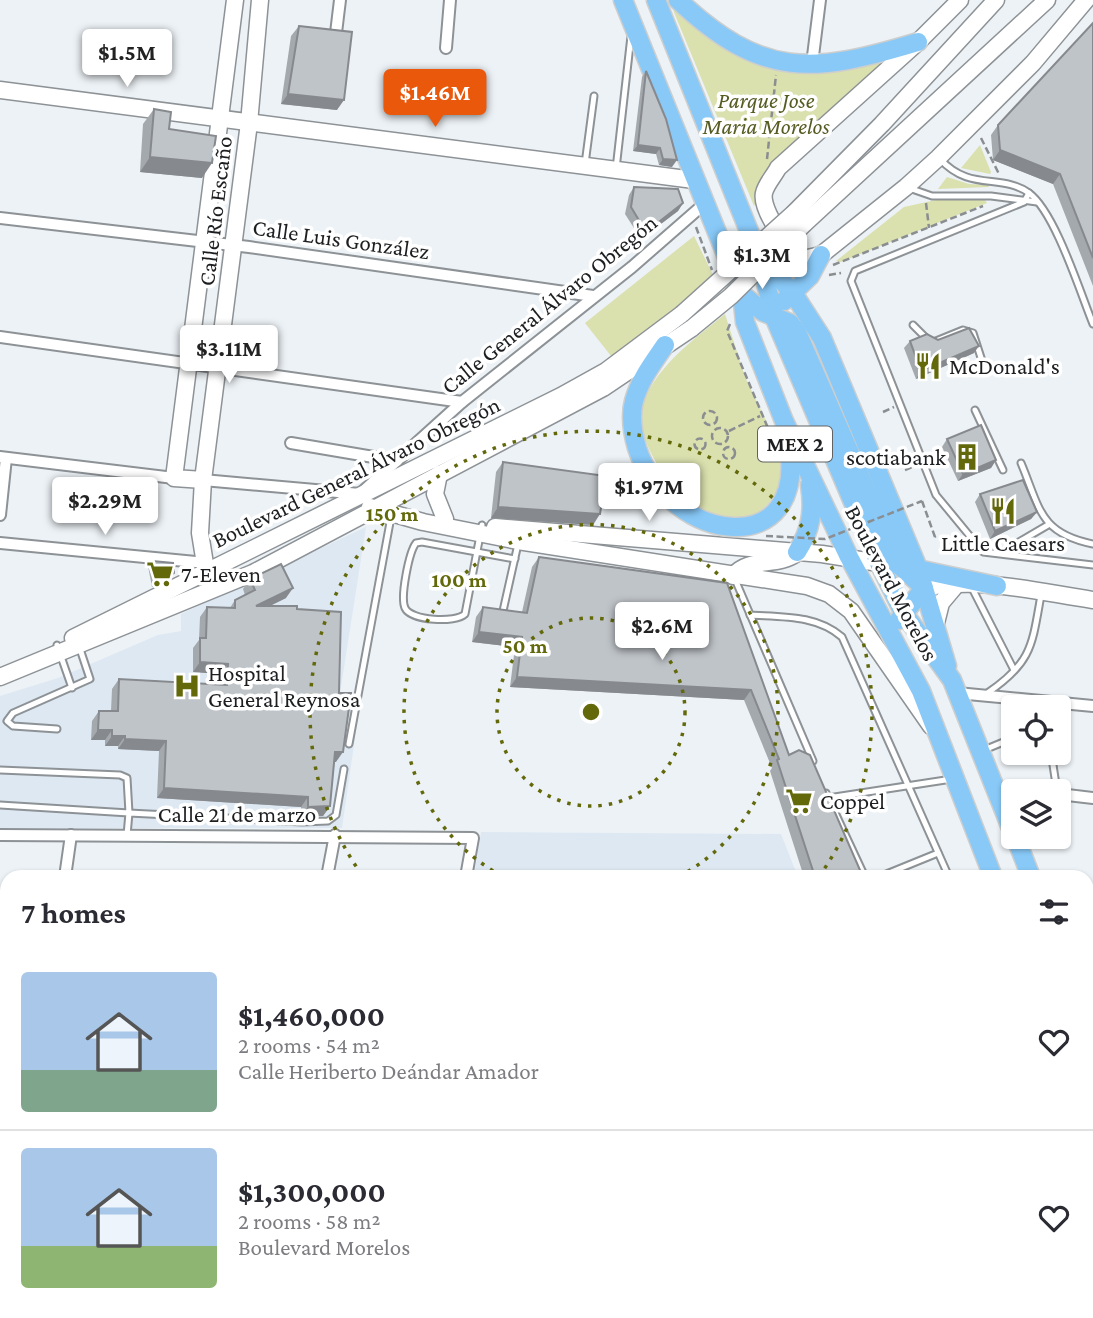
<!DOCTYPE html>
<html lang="en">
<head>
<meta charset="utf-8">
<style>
  body { margin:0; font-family:"Crimson Pro",serif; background:#f7f7f7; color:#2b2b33; height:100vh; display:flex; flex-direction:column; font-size:26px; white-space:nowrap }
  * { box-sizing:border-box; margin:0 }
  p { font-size:23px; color:#7c7c81 }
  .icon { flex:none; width:38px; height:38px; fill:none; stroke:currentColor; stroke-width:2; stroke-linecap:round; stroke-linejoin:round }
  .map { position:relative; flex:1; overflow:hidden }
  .details { position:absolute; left:0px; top:870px; width:1094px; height:450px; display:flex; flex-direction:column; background:#fff; border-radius:21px 21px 0 0; box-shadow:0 2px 5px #0004 }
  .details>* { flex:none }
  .tools { position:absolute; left:1001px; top:695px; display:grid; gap:14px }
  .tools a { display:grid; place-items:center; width:70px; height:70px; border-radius:7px; background:#fff; box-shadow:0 2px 5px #0004; font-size:35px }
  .price { position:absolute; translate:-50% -60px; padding:0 16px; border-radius:7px; background:#fff; color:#222; font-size:23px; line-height:46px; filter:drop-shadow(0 2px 4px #0008) }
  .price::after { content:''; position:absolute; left:50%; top:42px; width:21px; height:16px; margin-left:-10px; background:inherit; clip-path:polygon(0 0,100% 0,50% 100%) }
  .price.on { background:#ea580c; color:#fff }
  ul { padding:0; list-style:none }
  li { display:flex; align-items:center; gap:21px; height:175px; padding:0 21px }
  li+li { border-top:2px solid #e1e1e2 }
  li span { display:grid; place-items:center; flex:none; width:196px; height:140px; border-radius:7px; color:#555 }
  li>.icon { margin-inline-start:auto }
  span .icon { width:84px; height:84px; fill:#fffc; stroke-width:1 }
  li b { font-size:30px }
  h2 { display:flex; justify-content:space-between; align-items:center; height:84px; padding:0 21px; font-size:30px }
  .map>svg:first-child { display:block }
</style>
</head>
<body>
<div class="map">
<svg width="1093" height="1318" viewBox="0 0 1093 1318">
  <rect width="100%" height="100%" fill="#edf2f6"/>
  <g fill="#dde8f2">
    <polygon points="366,527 340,693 361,696 342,828 0,828 0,696 58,678 158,635 181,631 181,614"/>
    <polygon points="481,832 781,834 798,877 474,877"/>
  </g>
  <g fill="#dae0ae">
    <polygon points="673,10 732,51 760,61 883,58 890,63 762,192 754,206"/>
    <polygon points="980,145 991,172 990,174 961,168"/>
    <polygon points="947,177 969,184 988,185 989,187 938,189"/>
    <polygon points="936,200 985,200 987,203 841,262 836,261 904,207"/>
    <polygon points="694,236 715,279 615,361 585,323"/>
    <path d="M725 314 745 377 774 437 785 477C777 493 768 509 751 516 703 535 634 456 642 410 650 370 696 338 725 314Z"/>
  </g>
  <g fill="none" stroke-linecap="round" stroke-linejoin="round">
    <defs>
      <g id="lane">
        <path d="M940 159C970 192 1001 173 1029 193 1055 212 1080 292 1093 324"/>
        <polyline points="585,164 594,96"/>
        <polyline points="616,169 631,36"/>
        <polyline points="909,188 932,196 991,196 1037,202"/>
        <polyline points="1029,193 1024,202 855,271 851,281 936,495 983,552 1093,565"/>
        <polyline points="913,325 931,343 963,330 973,333 984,367"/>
        <polyline points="975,410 1003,470"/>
        <path d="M1021 463C1040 508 1039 533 1093 544"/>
        <path d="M482 525 465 614C456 623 411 621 405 608 400 597 409 552 416 543L422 542 515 559"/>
        <polyline points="1000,553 1048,525"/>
        <polyline points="734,577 813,761"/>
        <polyline points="972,588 1014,670"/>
        <polyline points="503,611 518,544"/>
        <path d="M750 615C783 617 817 615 842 637L949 877"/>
        <polyline points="57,645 72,688"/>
        <path d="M986 694C1032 663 1032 646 1041 595"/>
        <polyline points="57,729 13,726 7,721 13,713 90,679 79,646"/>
        <polyline points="349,744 391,517"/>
        <polyline points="984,750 1013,738"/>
        <polyline points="1051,752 1057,791"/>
        <polyline points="0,770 120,775 127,778 129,813 0,805"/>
        <polyline points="826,793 828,798 952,779"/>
        <polyline points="831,804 865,877"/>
        <polyline points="127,835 129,813 302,822 328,821 336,815 344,769"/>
        <polyline points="879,877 938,853"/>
        <polyline points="945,1312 948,1318"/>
        <polyline points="972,1312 975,1318"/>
        <polyline points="1038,1312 1040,1318"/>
      </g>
      <g id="street">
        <polyline points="336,33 340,0"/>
        <polyline points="446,48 450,0"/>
        <polyline points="812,64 820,0"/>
        <polyline points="0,218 249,247 593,296"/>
        <polyline points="0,337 462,402"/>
        <polyline points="291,443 397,461"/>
        <polyline points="0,457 174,478"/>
        <polyline points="203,480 360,494 462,402 632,267 703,205"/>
        <polyline points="0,515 6,458"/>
        <polyline points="0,543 206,563"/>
        <polyline points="957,693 1093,706"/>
        <polyline points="996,790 1013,791"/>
        <polyline points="1059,794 1093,798"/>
        <polyline points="0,835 473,838 466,877"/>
        <polyline points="65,877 71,835"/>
        <polyline points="327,877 335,835"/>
        <polyline points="1087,932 1093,929"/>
        <polyline points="0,1083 7,1083"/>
        <polyline points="711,1312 712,1318"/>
        <polyline points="3,1318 7,1292"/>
        <polyline points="259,1318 260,1312"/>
        <polyline points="392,1318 392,1312"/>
      </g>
      <g id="secondary">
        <path d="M960 0 918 42 778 168C774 176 766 184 764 193 760 210 790 251 803 259L821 255 906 187 938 158 1033 63 1086 0"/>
        <polyline points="0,90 694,180"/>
        <polyline points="794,213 882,124 996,0"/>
        <polyline points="804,224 1047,0"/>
        <polyline points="439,474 435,494 445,519"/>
        <polyline points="203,480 174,478 235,0"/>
        <polyline points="370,507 423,522 518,541 807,586 829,594 851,611 931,726"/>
        <polyline points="495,527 822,554 879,563"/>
        <polyline points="212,575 206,570 200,533 203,480 249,123 260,0"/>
        <path d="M733 576C750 556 776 568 797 553"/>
        <path d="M924 588C979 576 1038 592 1093 600"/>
        <polyline points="935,627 941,603 957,584"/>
        <polyline points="73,638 561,396 606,371 682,314"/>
        <polyline points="0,677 253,573 603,388 692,328"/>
      </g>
      <g id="primary">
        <polyline points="623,0 742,294 745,322 784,421 849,557 921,691 993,877"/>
        <polyline points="656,0 759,256 775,319 879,563 903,612 952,680 1013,833"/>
        <path d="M678 0C762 79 812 74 918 42"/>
        <polyline points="762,259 793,293 822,338 918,568 947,666"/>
        <polyline points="742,294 763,312 790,323 797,332 899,565 924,588 899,620"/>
        <polyline points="784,301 810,276 821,255"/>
        <path d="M665 345C653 363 640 379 634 401 630 416 633 434 637 448 669 545 811 564 788 441"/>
        <path d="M797 552C811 530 814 511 810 485"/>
        <polyline points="908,567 997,586"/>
        <polyline points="1015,836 1031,877"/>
        <polyline points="1087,1007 1093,1021"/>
        <polyline points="1087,1106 1093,1121"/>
      </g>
    </defs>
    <use href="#lane" stroke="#8d9296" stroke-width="9"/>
    <use href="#street" stroke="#8d9296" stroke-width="14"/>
    <use href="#secondary" stroke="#8d9296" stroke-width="19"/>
    <use href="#primary" stroke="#cdcece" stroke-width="21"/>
    <g stroke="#8a8e91" stroke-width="2.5" stroke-dasharray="7 3.5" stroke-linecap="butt">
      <polyline points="981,138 999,174"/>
      <polyline points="767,159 776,75"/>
      <polyline points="926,203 929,228"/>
      <polyline points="696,227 712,270"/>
      <polyline points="833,265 983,206"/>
      <polyline points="829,275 841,273"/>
      <polyline points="730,324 727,331 773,440"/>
      <circle cx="710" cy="418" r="7"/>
      <polyline points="883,412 894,407"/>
      <circle cx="720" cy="436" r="8"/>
      <polyline points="729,431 760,416"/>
      <circle cx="700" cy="444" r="5.5"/>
      <circle cx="729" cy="453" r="6"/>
      <polyline points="905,470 915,466"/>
      <polyline points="922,501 935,537 933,539"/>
      <polyline points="1087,975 1093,972"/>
    </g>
    <use href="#lane" stroke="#fff" stroke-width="5"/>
    <use href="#street" stroke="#fff" stroke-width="10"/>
    <use href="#secondary" stroke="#fff" stroke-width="16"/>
    <use href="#primary" stroke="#88c9f8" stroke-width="18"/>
    <defs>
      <g id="secondary-bridge">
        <polyline points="682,314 794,213"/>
        <polyline points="692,328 731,296 804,224"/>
      </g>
    </defs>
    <use href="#secondary-bridge" stroke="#8d9296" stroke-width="19" stroke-linecap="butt"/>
    <polyline stroke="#8a8e91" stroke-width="2.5" stroke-dasharray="7 3.5" stroke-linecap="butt" points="766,536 825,539 922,501"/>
    <use href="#secondary-bridge" stroke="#fff" stroke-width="16"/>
  </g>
  <g fill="#a4a9ad">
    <polygon points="1093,23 1093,286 1053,184 993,160 991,135 998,125"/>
    <polygon points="299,26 337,110 281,104 291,36"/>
    <polygon points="646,71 672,167 659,165 656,154 633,151 642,77"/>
    <polygon points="154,109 169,129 202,178 140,172 143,124"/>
    <polygon points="634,187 683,203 678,211 641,239 625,214 629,195"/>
    <polygon points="938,340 974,353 916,379 904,348 910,341"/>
    <polygon points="947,439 996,460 991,468 958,481 942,447"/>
    <polygon points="503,462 593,525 491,518 496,472"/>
    <polygon points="980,494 1037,512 1031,519 990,539 975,502"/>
    <polygon points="539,557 727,583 789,755 863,877 804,877 770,771 772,768 744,700 510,687 515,647 472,642 476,617 483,607 522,612 532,567"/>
    <polygon points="152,561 171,578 152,587 148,566"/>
    <polygon points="250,579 286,598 270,606 297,609 336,762 334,762 330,806 323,816 301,817 301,807 157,798 159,751 118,749 118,746 105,746 105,740 91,740 92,721 99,711 111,711 112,689 119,679 220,684 221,674 193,672 193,648 199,640 200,617 207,607 230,608 235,600 245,595 243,589"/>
  </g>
  <g fill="#86898d">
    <polygon points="288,94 344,100 337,110 281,104"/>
    <polygon points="638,145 660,148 656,154 633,151"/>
    <polygon points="1000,150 1060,174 1053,184 993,160"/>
    <polygon points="150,157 212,163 202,178 140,172"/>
    <polygon points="663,159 677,160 672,167 659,165"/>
    <polygon points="683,203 678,211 641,239 646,232"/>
    <polygon points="979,346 974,353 916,379 921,371"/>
    <polygon points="996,460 991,468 958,481 963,474"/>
    <polygon points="498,507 600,514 593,525 491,518"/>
    <polygon points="1037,512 1031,519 990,539 995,531"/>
    <polygon points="174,573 171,578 152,587 155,582"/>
    <polygon points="293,588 286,598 249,616 256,606"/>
    <polygon points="479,632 522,637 515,647 472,642"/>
    <polygon points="200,662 228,664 221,674 193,672"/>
    <polygon points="517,677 751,690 744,700 510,687"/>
    <polygon points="98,730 112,730 105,740 91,740"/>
    <polygon points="112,736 125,736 118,746 105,746"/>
    <polygon points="125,739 166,741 159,751 118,749"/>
    <polygon points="335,752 343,752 336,762 328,762"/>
    <polygon points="164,788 308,797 301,807 157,798"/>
    <polygon points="330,806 323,816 301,817 308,807"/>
  </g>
  <g fill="#bfc4c9" stroke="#86898d" stroke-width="2">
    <polygon points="1093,23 1093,258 1060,174 1000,150 998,125"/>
    <polygon points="299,26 352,32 344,100 288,94"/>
    <polygon points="646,71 666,119 677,160 663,159 660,148 638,145"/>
    <polygon points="154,109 171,112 169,129 216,136 212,163 150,157"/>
    <polygon points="634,187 678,189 683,203 646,232 631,207"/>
    <polygon points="969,328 979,346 921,371 910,341 927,334 938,340"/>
    <polygon points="981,425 996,460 963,474 947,439"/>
    <polygon points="503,462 606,476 600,514 498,507"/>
    <polygon points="1023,480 1037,512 995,531 980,494"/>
    <polygon points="539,557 727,583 789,755 799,750 810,755 863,877 815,877 777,760 779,759 751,690 517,677 522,637 479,632 483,607 527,613"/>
    <polygon points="152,561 173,563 174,573 155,582"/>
    <polygon points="281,564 293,588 256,606 297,606 297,609 341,612 339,693 351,693 343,752 335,752 330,806 308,807 308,797 164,788 166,741 125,739 125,736 112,736 112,730 98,730 99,711 118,711 119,679 227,685 228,664 200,662 200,638 206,638 207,607 235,608 235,600 255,590 250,579"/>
  </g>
  <g fill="none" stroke="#63690a" stroke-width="3.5" stroke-dasharray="3.5 7">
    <circle cx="591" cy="712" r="94"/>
    <path d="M502 876A187 187 0 1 1 680 876"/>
    <path d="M362 875A281 281 0 1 1 820 875"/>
  </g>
  <defs>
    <symbol id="restaurant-bare" viewBox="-9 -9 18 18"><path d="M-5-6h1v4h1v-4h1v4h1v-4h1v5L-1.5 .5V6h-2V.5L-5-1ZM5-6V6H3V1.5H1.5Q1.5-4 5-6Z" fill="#63690a" stroke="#fff" stroke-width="2.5" paint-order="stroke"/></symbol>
    <symbol id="building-bare" viewBox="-9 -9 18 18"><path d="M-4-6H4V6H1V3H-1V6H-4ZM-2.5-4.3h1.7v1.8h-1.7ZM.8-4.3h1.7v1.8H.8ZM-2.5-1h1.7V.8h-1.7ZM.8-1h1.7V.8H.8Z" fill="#63690a" stroke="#fff" stroke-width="2.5" paint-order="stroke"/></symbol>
    <symbol id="supermarket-bare" viewBox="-9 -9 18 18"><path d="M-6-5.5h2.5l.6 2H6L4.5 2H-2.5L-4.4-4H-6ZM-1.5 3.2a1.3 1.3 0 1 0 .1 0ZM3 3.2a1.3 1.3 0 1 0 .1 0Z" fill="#63690a" stroke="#fff" stroke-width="2.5" paint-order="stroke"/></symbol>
    <symbol id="hospital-bare" viewBox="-9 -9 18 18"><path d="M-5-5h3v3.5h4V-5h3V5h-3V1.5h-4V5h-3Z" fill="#63690a" stroke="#fff" stroke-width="2.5" paint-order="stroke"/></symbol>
  </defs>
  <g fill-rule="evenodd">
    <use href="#restaurant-bare" x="909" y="347" width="38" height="38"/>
    <use href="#building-bare" x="948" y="438" width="38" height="38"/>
    <use href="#restaurant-bare" x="984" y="492" width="38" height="38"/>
    <use href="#supermarket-bare" x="141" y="555" width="38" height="38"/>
    <use href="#hospital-bare" x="168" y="667" width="38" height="38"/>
    <use href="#supermarket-bare" x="780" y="782" width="38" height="38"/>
  </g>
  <g text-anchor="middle" stroke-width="7" stroke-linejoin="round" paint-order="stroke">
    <rect fill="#fff" stroke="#606263" stroke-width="2" x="758" y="426.5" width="74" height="35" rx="5"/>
    <g font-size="21" font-weight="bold" fill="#1c1e20">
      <text x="795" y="451">MEX 2</text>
    </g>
    <g font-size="23" font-style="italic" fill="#565b22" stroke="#fff">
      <text x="766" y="108">Parque Jose<tspan x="766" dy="26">Maria Morelos</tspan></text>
    </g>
    <g font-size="23" fill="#1c1e20" stroke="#fff">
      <text transform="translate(215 211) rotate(-83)" y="8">Calle Río Escaño</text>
      <text transform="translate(341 239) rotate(8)" y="8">Calle Luis González</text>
      <text transform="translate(549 304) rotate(-39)" y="8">Calle General Álvaro Obregón</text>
      <text transform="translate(356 472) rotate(-26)" y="8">Boulevard General Álvaro Obregón</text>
      <text transform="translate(892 583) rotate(62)" y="8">Boulevard Morelos</text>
      <text x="237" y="822">Calle 21 de marzo</text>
    </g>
    <g font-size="23" fill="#1c1e20" stroke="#fff" text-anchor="start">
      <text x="949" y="374">McDonald's</text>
      <text x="946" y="465" text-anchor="end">scotiabank</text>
      <text x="1003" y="551" text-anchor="middle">Little Caesars</text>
      <text x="181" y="582">7-Eleven</text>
      <text x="208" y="681">Hospital<tspan x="208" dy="26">General Reynosa</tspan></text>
      <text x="820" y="809">Coppel</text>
    </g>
  </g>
  <circle cx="591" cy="712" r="10" fill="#63690a" stroke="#fff" stroke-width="3.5"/>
  <g font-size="21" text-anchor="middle" font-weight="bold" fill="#63690a" stroke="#fff" stroke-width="7" stroke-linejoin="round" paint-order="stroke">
    <text x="392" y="521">150 m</text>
    <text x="459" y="587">100 m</text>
    <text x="525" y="653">50 m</text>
  </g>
</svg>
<div class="tools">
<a><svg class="icon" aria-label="locate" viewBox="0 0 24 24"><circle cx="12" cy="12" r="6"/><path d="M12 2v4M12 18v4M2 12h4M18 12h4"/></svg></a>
<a><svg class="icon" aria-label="layers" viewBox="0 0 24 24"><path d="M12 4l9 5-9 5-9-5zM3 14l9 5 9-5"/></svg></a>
</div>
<b class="price" style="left:127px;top:89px">$1.5M</b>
<b class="price on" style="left:435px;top:129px">$1.46M</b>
<b class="price" style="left:762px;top:291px">$1.3M</b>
<b class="price" style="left:229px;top:385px">$3.11M</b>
<b class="price" style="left:649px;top:523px">$1.97M</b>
<b class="price" style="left:105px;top:537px">$2.29M</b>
<b class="price" style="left:662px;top:662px">$2.6M</b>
<section class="details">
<h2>7 homes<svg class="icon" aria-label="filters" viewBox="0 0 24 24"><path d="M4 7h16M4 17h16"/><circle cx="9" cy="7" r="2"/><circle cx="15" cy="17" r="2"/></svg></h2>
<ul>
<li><span style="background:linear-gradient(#a9c7e8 70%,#7fa58c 0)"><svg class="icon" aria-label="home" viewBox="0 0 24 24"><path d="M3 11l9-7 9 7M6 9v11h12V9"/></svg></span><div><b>$1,460,000</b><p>2 rooms · 54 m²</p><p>Calle Heriberto Deándar Amador</p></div><svg class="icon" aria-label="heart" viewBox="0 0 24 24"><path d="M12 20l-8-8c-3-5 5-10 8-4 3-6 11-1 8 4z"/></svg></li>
<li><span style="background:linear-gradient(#a9c7e8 70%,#8fb573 0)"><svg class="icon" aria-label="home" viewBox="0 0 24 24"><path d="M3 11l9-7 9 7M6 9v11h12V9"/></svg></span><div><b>$1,300,000</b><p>2 rooms · 58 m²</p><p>Boulevard Morelos</p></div><svg class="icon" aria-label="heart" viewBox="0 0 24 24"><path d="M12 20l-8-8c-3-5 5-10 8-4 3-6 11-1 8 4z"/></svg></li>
</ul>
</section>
</div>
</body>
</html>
